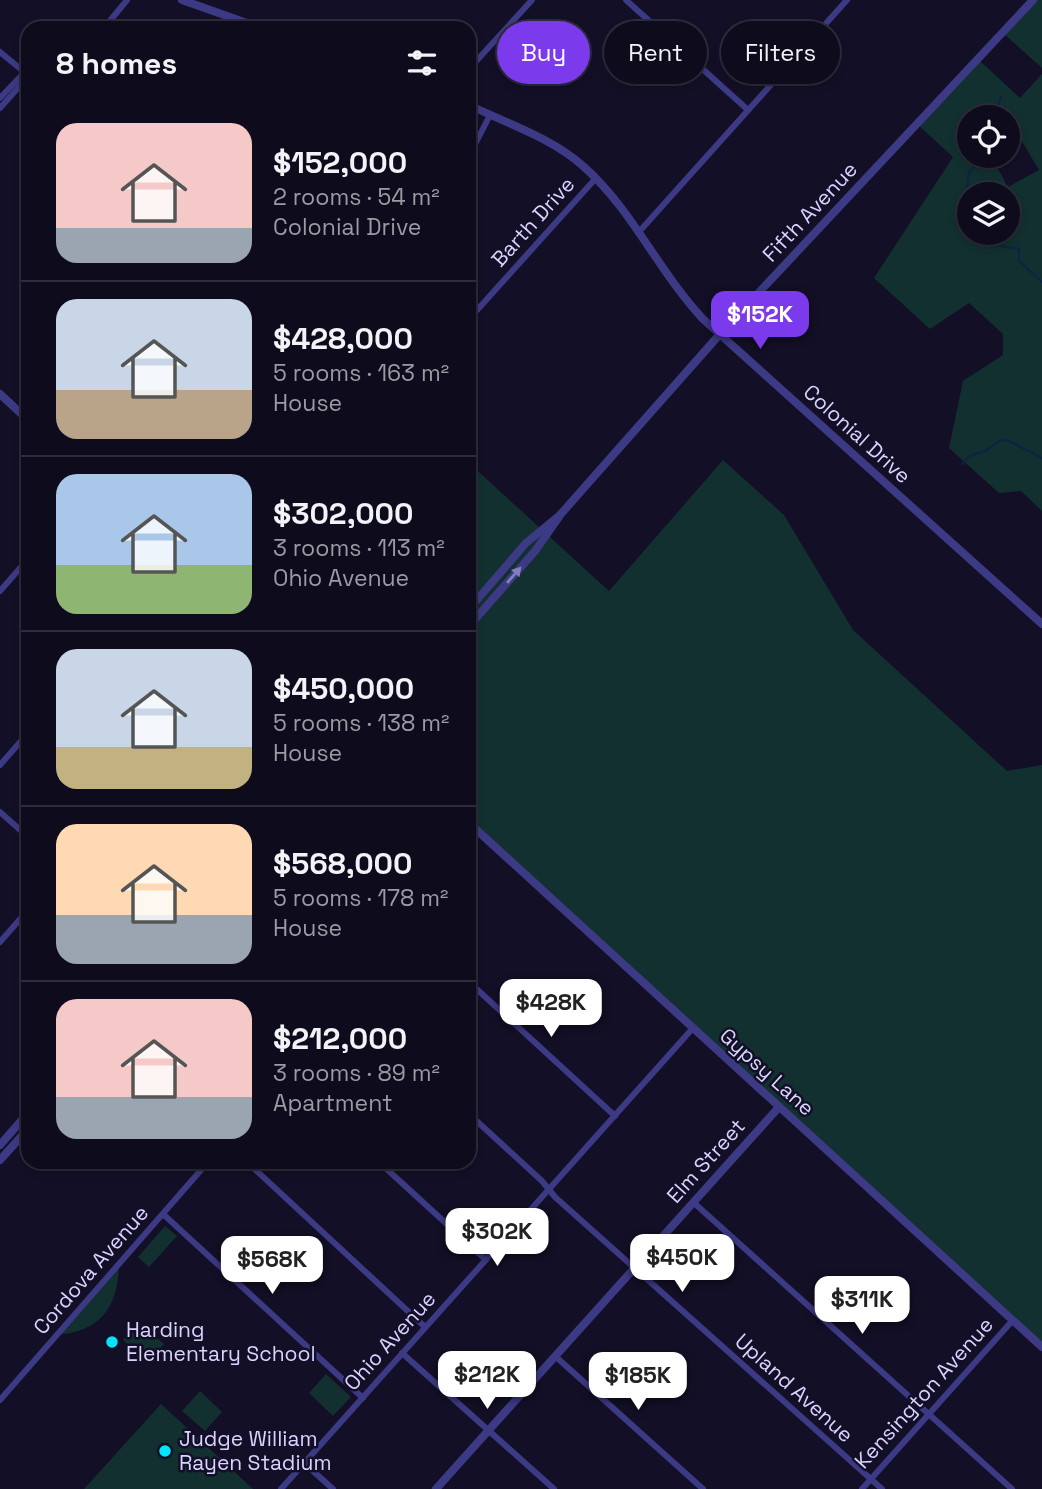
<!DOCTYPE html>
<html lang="en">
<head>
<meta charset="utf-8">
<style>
  body { margin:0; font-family:"Space Grotesk",sans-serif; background:#171425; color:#f1f3f6; height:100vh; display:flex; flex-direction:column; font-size:26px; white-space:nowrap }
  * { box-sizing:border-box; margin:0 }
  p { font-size:23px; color:#9b9ba3 }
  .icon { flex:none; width:38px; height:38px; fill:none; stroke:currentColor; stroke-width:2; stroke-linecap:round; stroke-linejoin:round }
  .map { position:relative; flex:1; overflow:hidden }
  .details { position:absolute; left:21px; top:21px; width:455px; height:1148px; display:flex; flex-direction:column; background:#0e0b1c; border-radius:21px; box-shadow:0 4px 10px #0003,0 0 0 2px #2e2b3b }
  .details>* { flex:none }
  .top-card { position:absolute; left:497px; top:21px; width:439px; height:63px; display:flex; gap:14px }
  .buttons { position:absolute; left:957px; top:105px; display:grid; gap:14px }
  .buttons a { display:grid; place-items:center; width:63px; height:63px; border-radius:50%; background:#0e0b1c; box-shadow:0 4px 10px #0003,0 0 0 2px #2e2b3b; font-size:35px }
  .price { position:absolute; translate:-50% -60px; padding:0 16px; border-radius:14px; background:#fff; color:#222; font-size:23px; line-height:46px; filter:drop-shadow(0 2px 4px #0008) }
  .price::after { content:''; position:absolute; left:50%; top:42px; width:21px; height:16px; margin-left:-10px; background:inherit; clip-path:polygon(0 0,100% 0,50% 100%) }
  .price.current { background:#7c3aed; color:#fff }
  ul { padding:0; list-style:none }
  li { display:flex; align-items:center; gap:21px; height:175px; padding:0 35px }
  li+li { border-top:2px solid #2e2b3b }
  li span { display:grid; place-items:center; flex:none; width:196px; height:140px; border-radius:21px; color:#555 }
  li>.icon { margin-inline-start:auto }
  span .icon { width:84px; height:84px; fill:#fffc; stroke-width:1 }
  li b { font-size:30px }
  h2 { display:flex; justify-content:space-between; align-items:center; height:84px; padding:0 35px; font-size:30px }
  .pill { padding:0 24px; border-radius:32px; background:#0e0b1c; box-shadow:0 4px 10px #0003,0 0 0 2px #2e2b3b; font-size:24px; line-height:63px }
  .pill.current { background:#7c3aed; color:#fff }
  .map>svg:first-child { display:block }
</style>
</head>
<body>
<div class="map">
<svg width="1042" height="1489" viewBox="0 0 1042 1489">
  <rect width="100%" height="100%" fill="#130f26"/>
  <g fill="#12302f" fill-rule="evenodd">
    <polygon points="1033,0 1042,0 1042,68 1003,33"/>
    <path d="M978 59 1020 98 1042 74V511L1021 491 999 493 949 448 963 381 1003 355V334L969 303 930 329 874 278 953 157 917 124ZM970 117H1008V130L1018 135 1039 170 1008 187 991 156H970ZM970 194H1008V233H970Z"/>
    <polygon points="723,460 784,515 853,630 1007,771 1042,765 1042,1347 469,823 469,463 609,591"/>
    <polygon points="165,1226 177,1236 149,1267 138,1257"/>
    <path d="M119 1264C118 1307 101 1331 57 1335Z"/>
    <polygon points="139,1322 164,1344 148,1362 123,1340"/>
    <polygon points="326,1374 351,1397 333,1416 309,1393"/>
    <polygon points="200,1391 222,1412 205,1431 182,1411"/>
    <polygon points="161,1404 253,1489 84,1489"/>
  </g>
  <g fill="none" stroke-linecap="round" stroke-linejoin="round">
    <g stroke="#0c2248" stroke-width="2">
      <polyline points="994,117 1001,97"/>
      <polyline points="970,196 967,189 969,172 987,156"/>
      <polyline points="989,233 1000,246 1019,249 1019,261 1042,282"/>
      <polyline points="962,464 970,456 987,450 999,441 1007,440 1042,458"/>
    </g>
    <g stroke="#3d3a85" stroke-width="6">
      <polyline points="626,0 748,110"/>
      <polyline points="104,28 127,0"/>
      <polyline points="0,52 28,75"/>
      <polyline points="469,69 532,0"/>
      <polyline points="0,98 21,76 26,74"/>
      <polyline points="0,108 25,80 26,74"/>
      <polyline points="469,156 490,115"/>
      <polyline points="638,233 847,0"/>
      <polyline points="469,319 596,178"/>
      <polyline points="0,591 28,559"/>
      <polyline points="0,765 28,733"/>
      <polyline points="0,812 28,837"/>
      <polyline points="0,942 28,910"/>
      <polyline points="469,982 615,1116"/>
      <polyline points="469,1114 542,1181 555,1197 882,1489"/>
      <polyline points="247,1162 425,1327"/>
      <polyline points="379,1162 486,1260"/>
      <polyline points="693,1202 1012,1489"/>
      <polyline points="163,1214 363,1398"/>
      <polyline points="402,1353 554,1489"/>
      <polyline points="555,1356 703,1489"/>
      <polyline points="0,1400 208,1162"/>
      <polyline points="304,1463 333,1489"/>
      <polyline points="281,1489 693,1028"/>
      <polyline points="862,1489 1013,1320"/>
    </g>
    <g stroke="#3d3a85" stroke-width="8">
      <polyline points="182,0 261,28"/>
      <path d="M469 105C506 123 552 138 583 166 632 209 658 271 703 319L1042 624"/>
      <polyline points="0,394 28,420"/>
      <polyline points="469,609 526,543 560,515 720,334 1033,0"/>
      <polyline points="469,626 535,551 559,517"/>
      <polyline points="469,823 1042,1347"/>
      <polyline points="0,1145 28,1113"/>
      <polyline points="0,1160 28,1129"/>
      <polyline points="436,1489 779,1107"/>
    </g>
  </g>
  <defs><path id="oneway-solid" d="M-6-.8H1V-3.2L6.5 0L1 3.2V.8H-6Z" transform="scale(1.75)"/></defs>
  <use fill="#837fbc" href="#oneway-solid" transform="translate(514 575) rotate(-49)"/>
  <g fill="#00e5ff" stroke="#130f26" stroke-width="2.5">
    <circle cx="112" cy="1342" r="7"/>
    <circle cx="165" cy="1451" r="7"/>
  </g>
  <g text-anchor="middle" stroke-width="5" stroke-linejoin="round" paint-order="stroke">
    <g font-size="21" fill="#d9d4ff" stroke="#130f26">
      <text transform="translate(810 212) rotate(-47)" y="7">Fifth Avenue</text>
      <text transform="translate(533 222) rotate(-48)" y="7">Barth Drive</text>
      <text transform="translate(857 434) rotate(42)" y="7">Colonial Drive</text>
      <text transform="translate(767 1072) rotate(42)" y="7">Gypsy Lane</text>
      <text transform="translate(706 1161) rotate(-48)" y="7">Elm Street</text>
      <text transform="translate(91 1270) rotate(-49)" y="7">Cordova Avenue</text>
      <text transform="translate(390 1341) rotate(-48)" y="7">Ohio Avenue</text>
      <text transform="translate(794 1388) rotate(42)" y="7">Upland Avenue</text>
      <text transform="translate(924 1393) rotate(-48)" y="7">Kensington Avenue</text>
    </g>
    <g font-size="21" fill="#d9d4ff" stroke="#130f26" text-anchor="start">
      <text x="126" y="1337">Harding<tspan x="126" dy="24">Elementary School</tspan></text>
      <text x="179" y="1446">Judge William<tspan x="179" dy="24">Rayen Stadium</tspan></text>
    </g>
  </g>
</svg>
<div class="buttons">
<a><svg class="icon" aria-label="locate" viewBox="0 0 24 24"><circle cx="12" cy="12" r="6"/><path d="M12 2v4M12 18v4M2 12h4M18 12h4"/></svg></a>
<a><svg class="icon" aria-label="layers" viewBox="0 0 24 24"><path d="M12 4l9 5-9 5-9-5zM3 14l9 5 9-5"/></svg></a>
</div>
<b class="price current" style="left:760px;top:351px">$152K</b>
<b class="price" style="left:551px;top:1039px">$428K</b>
<b class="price" style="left:497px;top:1268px">$302K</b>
<b class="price" style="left:682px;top:1294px">$450K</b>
<b class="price" style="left:272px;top:1296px">$568K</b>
<b class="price" style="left:862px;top:1336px">$311K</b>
<b class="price" style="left:487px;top:1411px">$212K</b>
<b class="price" style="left:638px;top:1412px">$185K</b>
<div class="top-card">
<a class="pill current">Buy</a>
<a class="pill">Rent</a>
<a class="pill">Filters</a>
</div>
<section class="details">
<h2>8 homes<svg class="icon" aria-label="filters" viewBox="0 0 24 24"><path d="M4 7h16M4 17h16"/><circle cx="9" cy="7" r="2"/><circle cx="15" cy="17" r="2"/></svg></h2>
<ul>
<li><span style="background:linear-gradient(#f6c9c9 75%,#9aa5b1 0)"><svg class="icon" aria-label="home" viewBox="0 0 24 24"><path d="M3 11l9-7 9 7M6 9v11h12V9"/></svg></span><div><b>$152,000</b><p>2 rooms · 54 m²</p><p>Colonial Drive</p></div></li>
<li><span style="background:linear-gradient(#c9d6e8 65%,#b9a48a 0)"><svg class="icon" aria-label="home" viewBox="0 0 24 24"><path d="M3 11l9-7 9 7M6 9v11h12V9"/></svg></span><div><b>$428,000</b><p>5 rooms · 163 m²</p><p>House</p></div></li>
<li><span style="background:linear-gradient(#a9c7e8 65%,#8fb573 0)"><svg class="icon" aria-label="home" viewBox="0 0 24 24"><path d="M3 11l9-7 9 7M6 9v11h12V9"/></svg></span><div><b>$302,000</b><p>3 rooms · 113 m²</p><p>Ohio Avenue</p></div></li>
<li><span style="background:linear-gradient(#c9d6e8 70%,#c2b280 0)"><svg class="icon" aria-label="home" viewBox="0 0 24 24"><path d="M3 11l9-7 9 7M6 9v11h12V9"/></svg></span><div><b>$450,000</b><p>5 rooms · 138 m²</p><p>House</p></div></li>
<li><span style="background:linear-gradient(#ffd9b3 65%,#9aa5b1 0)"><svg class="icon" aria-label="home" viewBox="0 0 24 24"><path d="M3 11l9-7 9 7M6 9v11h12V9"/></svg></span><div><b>$568,000</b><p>5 rooms · 178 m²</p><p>House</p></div></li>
<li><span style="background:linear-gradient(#f6c9c9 70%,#9aa5b1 0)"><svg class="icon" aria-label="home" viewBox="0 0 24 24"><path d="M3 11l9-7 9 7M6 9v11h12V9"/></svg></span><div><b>$212,000</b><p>3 rooms · 89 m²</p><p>Apartment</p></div></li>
</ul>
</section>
</div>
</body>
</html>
